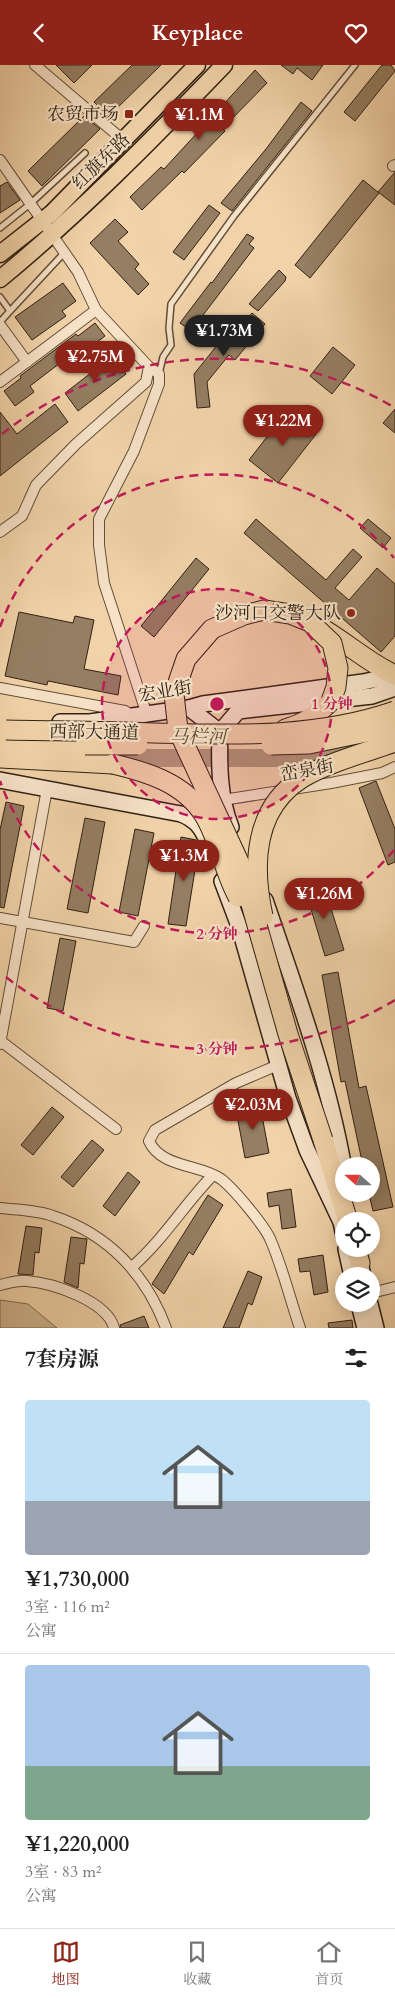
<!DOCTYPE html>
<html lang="zh">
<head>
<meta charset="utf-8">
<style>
  body { margin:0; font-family:Cardo,"Noto Serif SC",serif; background:#f2f2f2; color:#222; height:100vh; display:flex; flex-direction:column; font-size:19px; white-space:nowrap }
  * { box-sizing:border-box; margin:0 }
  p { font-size:16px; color:#767676 }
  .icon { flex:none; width:28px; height:28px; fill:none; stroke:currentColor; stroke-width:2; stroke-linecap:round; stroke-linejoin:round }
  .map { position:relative; height:1263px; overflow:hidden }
  .panel { display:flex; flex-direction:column; background:#fff; flex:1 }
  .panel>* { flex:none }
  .needle { width:32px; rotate:291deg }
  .controls { position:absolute; left:335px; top:1092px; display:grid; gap:10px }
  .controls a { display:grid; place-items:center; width:45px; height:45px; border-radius:50%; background:#fff; box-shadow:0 2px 12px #0003; font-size:25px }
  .price { position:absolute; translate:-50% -42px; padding:0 11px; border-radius:18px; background:#8f2418; color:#fff; font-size:16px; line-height:32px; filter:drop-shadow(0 1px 2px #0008) }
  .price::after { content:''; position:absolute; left:50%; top:30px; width:15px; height:11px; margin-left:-8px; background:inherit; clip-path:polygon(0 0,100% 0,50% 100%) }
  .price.current { background:#222; color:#fff }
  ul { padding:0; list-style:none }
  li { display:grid; align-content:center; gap:10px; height:265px; padding:0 25px }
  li+li { border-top:1px solid #e0e0e0 }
  li span { display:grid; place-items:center; height:155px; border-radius:5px; color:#555 }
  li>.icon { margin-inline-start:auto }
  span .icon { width:90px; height:90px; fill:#fffc; stroke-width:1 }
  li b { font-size:21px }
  h2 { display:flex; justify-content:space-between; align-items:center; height:60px; padding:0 25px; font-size:21px }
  header { display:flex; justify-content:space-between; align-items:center; height:65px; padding:0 25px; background:#8f2418; color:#fff; font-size:22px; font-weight:700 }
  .tab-bar { display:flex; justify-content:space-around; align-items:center; height:70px; border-top:1px solid #e0e0e0; background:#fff; font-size:14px; color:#767676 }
  .tab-bar a { display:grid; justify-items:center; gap:2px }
  .tab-bar .current { color:#8f2418 }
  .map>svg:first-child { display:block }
</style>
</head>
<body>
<header><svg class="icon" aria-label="back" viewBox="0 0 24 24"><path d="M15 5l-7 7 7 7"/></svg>Keyplace<svg class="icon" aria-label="heart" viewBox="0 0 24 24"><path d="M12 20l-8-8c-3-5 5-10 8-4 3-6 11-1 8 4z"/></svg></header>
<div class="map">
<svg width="395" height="1263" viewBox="0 0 395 1263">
  <rect width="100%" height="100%" fill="#f2d3a9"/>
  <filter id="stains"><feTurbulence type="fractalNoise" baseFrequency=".004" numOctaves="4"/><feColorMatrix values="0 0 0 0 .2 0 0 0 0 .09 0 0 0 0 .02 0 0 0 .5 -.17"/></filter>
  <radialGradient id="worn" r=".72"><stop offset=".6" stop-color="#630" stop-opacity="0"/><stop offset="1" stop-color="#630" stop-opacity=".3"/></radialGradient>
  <polygon fill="#d1b590" stroke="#806b52" points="0,1235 28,1239 57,1263 0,1263"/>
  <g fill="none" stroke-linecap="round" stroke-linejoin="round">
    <polyline stroke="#b09677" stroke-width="18" points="104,686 147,693 281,693 353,683 366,679"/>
  </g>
  <g fill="#957e62" stroke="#302115">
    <polygon points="56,0 92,0 74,18"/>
    <polygon points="132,0 161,0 109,51 94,37"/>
    <polygon points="281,0 323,0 312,15 297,3 293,9"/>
    <polygon points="382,0 391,0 395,6 355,56 344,47"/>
    <polygon points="255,5 267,18 222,64 225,66 184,108 182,106 142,145 130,132 161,102 164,104"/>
    <polygon points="301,37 312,46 232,146 221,138 266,84"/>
    <polygon points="84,51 100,64 42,121 28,106"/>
    <polygon points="395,107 395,140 378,127"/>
    <polygon points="363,115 379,128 310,213 295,200"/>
    <polygon points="7,117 20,135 0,148 0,121"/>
    <polygon points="209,140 220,148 184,195 173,187"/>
    <polygon points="115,154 128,167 118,176 139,199 135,204 149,219 138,230 90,178"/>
    <polygon points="247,169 254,173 249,179 254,183 191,266 180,258 211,217 212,218"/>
    <polygon points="279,205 286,212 285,216 258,246 249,239"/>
    <polygon points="63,218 76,236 62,246 66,251 32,275 15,252"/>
    <polygon points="252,248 265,259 235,295 229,290 207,317 210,342 197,343 194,309 219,278 224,282"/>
    <polygon points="95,258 105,271 88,284 85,279 30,321 34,327 15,341 4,326 21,313 20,311 76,269 78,271"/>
    <polygon points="333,282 355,300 332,329 310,311"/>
    <polygon points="113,291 126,309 78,346 65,328"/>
    <polygon points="55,339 68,357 0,411 0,347 17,369"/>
    <polygon points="395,344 395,368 383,358"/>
    <polygon points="288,345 317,368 278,418 249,395"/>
    <polygon points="256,454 326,515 353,484 362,492 335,523 349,535 377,503 395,519 395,571 381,587 244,468"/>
    <polygon points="368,454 391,473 383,483 360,463"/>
    <polygon points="196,493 209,504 154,572 141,561"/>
    <polygon points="19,547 73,558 75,551 94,555 84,604 121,611 118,630 48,616 47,620 5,611"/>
    <polygon points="376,716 395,764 395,797 388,800 359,723"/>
    <polygon points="6,737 24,741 4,843 0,842 0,765"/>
    <polygon points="85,753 105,757 88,848 67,844"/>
    <polygon points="135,764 154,768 138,851 119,847"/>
    <polygon points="181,772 196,775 199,780 186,861 168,859"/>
    <polygon points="323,818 344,885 325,891 305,824"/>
    <polygon points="60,873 76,876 63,946 47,943"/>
    <polygon points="338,907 359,1023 366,1021 393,1142 373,1146 369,1129 371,1129 371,1101 363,1101 345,1016 341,1017 322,910"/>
    <polygon points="260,1040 269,1088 245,1093 236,1045"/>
    <polygon points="52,1042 64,1052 33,1090 21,1080"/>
    <polygon points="92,1075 104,1085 73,1122 61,1112"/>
    <polygon points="128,1107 140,1117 115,1151 103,1141"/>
    <polygon points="291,1124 296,1162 282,1164 279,1140 269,1142 267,1128"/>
    <polygon points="208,1130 223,1140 193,1190 189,1187 164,1229 152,1219"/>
    <polygon points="26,1161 42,1163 39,1188 35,1187 33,1210 18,1209"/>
    <polygon points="71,1172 87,1174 84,1199 80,1198 78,1223 64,1217"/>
    <polygon points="323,1190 328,1227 314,1230 310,1206 300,1207 298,1194"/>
    <polygon points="248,1206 262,1212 252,1240 248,1238 239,1263 223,1263"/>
    <polygon points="144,1251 149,1263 121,1263 120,1260"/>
    <polygon points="352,1255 353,1263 329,1263 328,1258"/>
  </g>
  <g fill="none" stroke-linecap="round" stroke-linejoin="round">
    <defs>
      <g id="lane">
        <polyline points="0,163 30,139 85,88"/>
        <polyline points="0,232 10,246 64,188"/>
        <polyline points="0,257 10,246"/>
        <polyline points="159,309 163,292 171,280 169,263 171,239 234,151 355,0"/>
      </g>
      <g id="street">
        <polyline points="35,0 123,75"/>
        <polyline points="0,95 78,207 96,245 149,302 159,309 159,319 134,386 99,454 99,480 104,518 146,647"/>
        <polyline points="393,101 395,100"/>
        <polyline points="0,260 27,297"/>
        <polyline points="0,317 96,245"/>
        <polyline points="0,467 22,451 36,420 76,379 146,317 149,302"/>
        <polyline points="0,623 125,646 131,650"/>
        <polyline points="223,735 331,718 382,708 395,702"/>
        <polyline points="0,853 134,877 144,861"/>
        <polyline points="2,977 116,1064"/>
        <polyline points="0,979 47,724"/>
        <path d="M278 1000 236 1018 167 1058 155 1065 149 1076C161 1103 200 1099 221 1114 233 1123 266 1162 271 1176 283 1204 290 1234 300 1263"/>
        <path d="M0 1143C17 1145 37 1145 53 1151 108 1169 146 1209 166 1263"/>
        <path d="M132 1202C163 1175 184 1140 212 1111"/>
        <path d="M0 1220C9 1218 18 1215 27 1216 53 1218 107 1236 114 1263"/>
        <polyline points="371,1228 395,1222"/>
      </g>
      <g id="secondary">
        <polyline points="189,643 220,667"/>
        <polyline points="60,657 90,657 189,643 203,639 363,617 395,610"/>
        <path d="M0 715 181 749C196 755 202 763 208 778"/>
        <path d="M231 762C219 733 219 698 220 667L238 646 372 631 395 623"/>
        <polyline points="222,816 239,861 288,1033 307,1085 341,1157 344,1171"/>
        <path d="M265 835C295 923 328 1012 344 1104"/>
        <polyline points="346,1184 352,1211"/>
        <polyline points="358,1188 363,1211"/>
        <polyline points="359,1239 365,1263"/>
        <polyline points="370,1239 376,1263"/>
      </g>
      <g id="primary">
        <polyline points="0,189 52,148 197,0"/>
        <path d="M0 214C80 148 152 75 224 0"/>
      </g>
      <g id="highway">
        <path d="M318 561C345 576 367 597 395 610"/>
        <path d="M285 664C305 658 316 651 331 636"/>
        <polyline points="0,680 85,680"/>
        <polyline points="0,693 113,699"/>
        <polyline points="323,1075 348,1156"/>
        <polyline points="356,1184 360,1198"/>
      </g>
    </defs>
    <use href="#lane" stroke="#604e3a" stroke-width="8"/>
    <use href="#street" stroke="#604e3a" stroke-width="12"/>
    <use href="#secondary" stroke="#302115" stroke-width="18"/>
    <use href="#primary" stroke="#302115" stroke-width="19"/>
    <use href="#highway" stroke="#302115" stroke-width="21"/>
    <use href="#lane" stroke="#f7e2c7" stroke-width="5"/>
    <use href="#street" stroke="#f7e2c7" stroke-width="10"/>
    <use href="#secondary" stroke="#f7e2c7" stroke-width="15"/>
    <use href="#primary" stroke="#f2d3a9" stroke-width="16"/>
    <use href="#highway" stroke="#f2d3a9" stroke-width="19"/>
    <defs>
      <g id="highway-bridge">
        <path d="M6 665C55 666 105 666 154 668 236 670 317 673 395 646"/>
        <polyline points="85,680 138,680"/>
        <polyline points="271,680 309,679 395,661"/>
        <path d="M113 699C147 707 184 718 204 750 219 774 224 807 238 832"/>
        <path d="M263 851C252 800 254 743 302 713 327 698 367 687 395 677"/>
        <polyline points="323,1075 288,969 239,797 178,665 174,629 186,594 212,564 244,550 264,545 290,549 310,557 332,578 338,603 336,622 331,636"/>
      </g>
    </defs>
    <use href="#highway-bridge" stroke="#302115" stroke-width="21" stroke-linecap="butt"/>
    <use href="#highway-bridge" stroke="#f2d3a9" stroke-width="19"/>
  </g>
  <circle cx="217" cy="639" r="115" fill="#c2185b" fill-opacity=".12"/>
  <g fill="none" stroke="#c2185b" stroke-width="2.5" stroke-dasharray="9 6">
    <circle cx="217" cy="639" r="115"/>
    <path d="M394 785A230 230 0 0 1 0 716M0 562A230 230 0 0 1 394 493"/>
    <path d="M395 935A345 345 0 0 1 2 909M2 369A345 345 0 0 1 395 343"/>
  </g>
  <g fill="#8f2418" stroke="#f7e2c7" stroke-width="2">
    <rect x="124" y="44" width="10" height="10" rx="2.5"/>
    <circle cx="351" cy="548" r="5"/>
  </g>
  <g text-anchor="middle" stroke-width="4.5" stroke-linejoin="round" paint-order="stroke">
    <g font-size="18" fill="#302115" stroke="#f7e2c7" text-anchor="end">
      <text x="119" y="55">农贸市场</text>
      <text x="341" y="554">沙河口交警大队</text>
    </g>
    <g font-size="18" fill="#302115" stroke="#f7e2c7">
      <text transform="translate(101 96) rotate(-44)" y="6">红旗东路</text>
      <text transform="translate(165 626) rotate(-9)" y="6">宏业街</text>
      <text transform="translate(94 667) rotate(1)" y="6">西部大通道</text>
      <text transform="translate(307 705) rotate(-10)" y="6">峦泉街</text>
    </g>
    <g font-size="19" font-style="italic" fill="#5d4a37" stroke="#f7e2c7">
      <text x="198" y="678">马栏河</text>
    </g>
  </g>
  <circle cx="217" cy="639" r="8" fill="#c2185b" stroke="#f7e2c7" stroke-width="2.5"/>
  <g font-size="15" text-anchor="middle" font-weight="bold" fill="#c2185b" stroke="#f7e2c7" stroke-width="4.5" stroke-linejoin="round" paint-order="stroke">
    <text x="332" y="644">1 分钟</text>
    <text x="217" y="874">2 分钟</text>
    <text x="217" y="989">3 分钟</text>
  </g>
  <rect width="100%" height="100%" filter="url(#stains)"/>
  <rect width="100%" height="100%" fill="url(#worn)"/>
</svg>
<div class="controls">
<a><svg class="needle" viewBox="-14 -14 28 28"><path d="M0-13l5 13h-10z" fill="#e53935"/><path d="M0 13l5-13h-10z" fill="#767676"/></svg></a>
<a><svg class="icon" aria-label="locate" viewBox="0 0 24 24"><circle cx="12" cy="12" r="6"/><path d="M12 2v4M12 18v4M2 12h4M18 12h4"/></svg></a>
<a><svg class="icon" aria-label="layers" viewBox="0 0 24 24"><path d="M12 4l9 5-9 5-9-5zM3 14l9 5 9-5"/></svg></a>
</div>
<b class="price" style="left:199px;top:76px">¥1.1M</b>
<b class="price current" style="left:224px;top:292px">¥1.73M</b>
<b class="price" style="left:95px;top:318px">¥2.75M</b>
<b class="price" style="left:283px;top:382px">¥1.22M</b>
<b class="price" style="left:184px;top:817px">¥1.3M</b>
<b class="price" style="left:324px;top:855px">¥1.26M</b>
<b class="price" style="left:253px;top:1066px">¥2.03M</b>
</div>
<section class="panel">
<h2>7套房源<svg class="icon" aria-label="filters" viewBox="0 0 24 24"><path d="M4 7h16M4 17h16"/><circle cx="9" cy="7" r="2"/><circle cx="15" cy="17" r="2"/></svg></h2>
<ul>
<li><span style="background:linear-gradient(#bfe0f5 65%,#9aa5b1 0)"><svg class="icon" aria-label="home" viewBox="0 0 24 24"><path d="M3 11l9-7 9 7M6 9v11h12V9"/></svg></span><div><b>¥1,730,000</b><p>3室 · 116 m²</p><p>公寓</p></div></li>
<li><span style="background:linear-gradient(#a9c7e8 65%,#7fa58c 0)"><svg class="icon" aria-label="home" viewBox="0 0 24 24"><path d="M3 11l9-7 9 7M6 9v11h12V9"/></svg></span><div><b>¥1,220,000</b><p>3室 · 83 m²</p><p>公寓</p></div></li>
</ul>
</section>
<nav class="tab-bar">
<a class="current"><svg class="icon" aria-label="map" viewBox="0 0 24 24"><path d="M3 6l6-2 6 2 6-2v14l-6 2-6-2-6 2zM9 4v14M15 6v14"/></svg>地图</a>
<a><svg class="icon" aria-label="saved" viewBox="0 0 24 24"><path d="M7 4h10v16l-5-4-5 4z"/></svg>收藏</a>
<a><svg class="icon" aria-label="home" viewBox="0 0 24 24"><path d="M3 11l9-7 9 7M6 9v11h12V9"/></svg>首页</a>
</nav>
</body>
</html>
